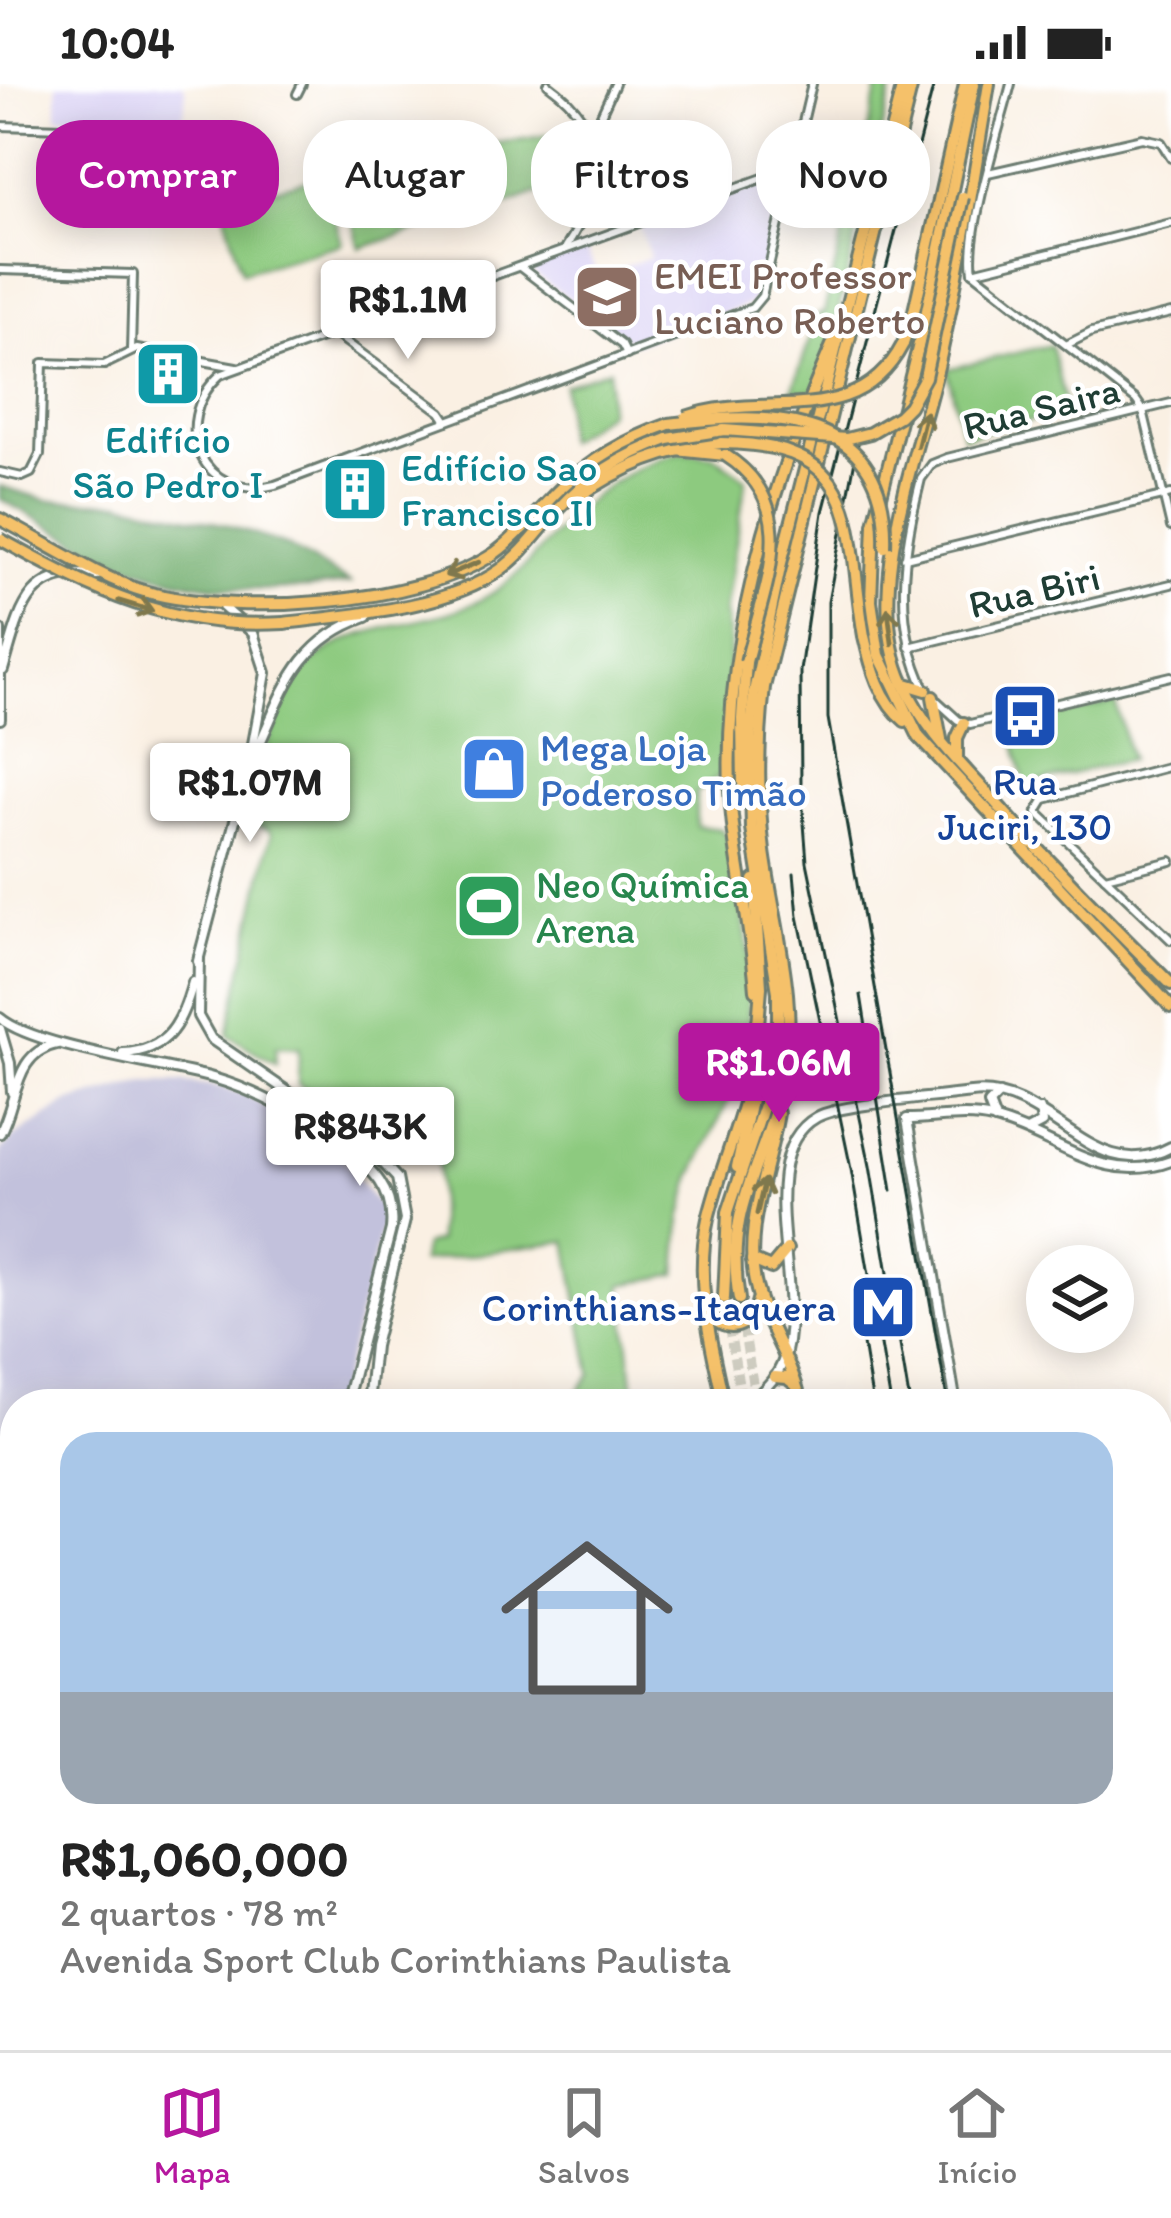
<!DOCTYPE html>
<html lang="pt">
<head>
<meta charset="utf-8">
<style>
  body { margin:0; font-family:Itim,sans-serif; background:#f6f6f6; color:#222; height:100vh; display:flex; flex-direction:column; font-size:45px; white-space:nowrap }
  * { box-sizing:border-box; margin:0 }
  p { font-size:39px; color:#767676 }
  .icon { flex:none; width:66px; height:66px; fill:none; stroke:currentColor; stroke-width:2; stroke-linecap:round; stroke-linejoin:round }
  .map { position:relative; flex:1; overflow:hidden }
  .panel { position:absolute; left:0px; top:1305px; width:1173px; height:663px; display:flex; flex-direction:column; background:#fff; border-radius:48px 48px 0 0; box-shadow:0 6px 30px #0003 }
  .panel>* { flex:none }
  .hud { position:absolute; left:36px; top:36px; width:1101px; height:108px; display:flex; gap:24px }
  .tools { position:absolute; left:1026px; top:1161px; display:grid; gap:24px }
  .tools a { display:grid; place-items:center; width:108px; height:108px; border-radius:50%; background:#fff; box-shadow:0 6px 30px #0003; font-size:60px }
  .price { position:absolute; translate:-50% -102px; padding:0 27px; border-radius:12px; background:#fff; color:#222; font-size:39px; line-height:78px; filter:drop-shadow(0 3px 6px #0008) }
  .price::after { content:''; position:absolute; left:50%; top:72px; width:36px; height:27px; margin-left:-18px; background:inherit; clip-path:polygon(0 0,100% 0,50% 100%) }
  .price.on { background:#b5179e; color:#fff }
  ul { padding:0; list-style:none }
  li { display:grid; align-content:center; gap:24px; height:636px; padding:0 60px }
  li span { display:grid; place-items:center; height:372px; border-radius:36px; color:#555 }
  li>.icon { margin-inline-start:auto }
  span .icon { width:216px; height:216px; fill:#fffc; stroke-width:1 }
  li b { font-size:51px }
  .chip { padding:0 42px; border-radius:48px; background:#fff; box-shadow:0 6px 30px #0003; font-size:42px; line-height:108px }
  .chip.on { background:#b5179e; color:#fff }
  .status { display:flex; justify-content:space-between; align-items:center; height:84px; padding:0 60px; background:#fff; direction:ltr }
  .status svg { height:33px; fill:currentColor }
  .dock { display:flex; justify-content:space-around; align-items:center; height:168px; border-top:3px solid #e0e0e0; background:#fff; font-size:33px; color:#767676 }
  .dock a { display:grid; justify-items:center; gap:6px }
  .dock .on { color:#b5179e }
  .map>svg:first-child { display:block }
</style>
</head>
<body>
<div class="status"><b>10:04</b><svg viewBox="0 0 49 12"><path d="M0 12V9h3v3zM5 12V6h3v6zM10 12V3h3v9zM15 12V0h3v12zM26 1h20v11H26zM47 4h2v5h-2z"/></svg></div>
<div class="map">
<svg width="1171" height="1966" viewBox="0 0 1171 1966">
  <rect width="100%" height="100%" fill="#fff"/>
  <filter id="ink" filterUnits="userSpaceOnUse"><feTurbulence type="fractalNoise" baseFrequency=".00833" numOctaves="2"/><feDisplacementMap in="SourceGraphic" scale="24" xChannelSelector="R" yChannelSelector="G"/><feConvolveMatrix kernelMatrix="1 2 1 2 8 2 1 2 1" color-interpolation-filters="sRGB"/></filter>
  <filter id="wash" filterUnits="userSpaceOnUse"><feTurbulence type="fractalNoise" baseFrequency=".004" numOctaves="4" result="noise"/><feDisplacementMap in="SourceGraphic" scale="48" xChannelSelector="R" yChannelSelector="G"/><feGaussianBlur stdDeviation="2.7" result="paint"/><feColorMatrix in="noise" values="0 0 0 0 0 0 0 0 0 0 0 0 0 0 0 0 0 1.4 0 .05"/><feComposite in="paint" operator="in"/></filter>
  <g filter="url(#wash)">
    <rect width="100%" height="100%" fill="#faf0e3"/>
    <g fill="#ddd5f6">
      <polygon points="57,0 182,0 186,5 184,30 177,36 57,32"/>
      <polygon points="781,92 758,208 750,220 634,260 533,189 534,183 585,162 598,193 650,173 640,143"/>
    </g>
    <g fill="#c2c1dc">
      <polygon points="144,997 182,997 222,1003 247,1011 348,1078 357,1095 382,1125 384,1135 336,1320 15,1320 15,1921 0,1885 0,1067 13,1054 69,1018"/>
      <polygon points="36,1953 381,1953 384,1966 44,1966"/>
    </g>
    <g fill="#8dca7f" stroke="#56845a" stroke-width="3">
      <polygon points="879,0 893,0 819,308 792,307 819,230 824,229"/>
      <polygon points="582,46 589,69 588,90 471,133 466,131 360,164 338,84"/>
      <polygon points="323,92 342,160 242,188 222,119"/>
      <polygon points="1051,261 1067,328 963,353 947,285"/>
      <polygon points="609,285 608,328 565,357 564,301"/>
      <path d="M683 368 715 372 746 395 725 529 730 560 722 690 696 709V742L721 745 732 761 749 871 748 964 737 998 692 1093 681 1136 677 1190 622 1201 634 1308 625 1320H569L591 1290 567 1157 421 1178 424 1161 438 1157V1072L417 1067 404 1069 298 1000 299 964 276 963 275 980 228 951 271 751 269 746 242 736C256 696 279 612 307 583 355 534 429 546 486 513 522 492 543 459 573 431 602 402 644 376 683 368Z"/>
      <polygon points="1116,618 1130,676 1025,701 1011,644"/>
    </g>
    <g fill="#72ae6e" stroke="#487651" stroke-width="3">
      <path d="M0 402 47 416 121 418 227 441 286 461 350 499C275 511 194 508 123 479 81 462 40 436 0 415Z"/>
      <polygon points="790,1953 941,1953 930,1966 779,1966"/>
    </g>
  </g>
  <g filter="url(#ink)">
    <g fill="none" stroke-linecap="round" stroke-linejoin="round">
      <g stroke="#ceccc0" stroke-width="10" stroke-dasharray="10 5" stroke-linecap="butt">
        <polyline points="724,1214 742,1320"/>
        <polyline points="739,1215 756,1320"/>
        <polyline points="1041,1953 1053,1966"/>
      </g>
      <defs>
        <g id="minor">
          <path d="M548 0C612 46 605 103 566 163"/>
          <path d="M1011 0C1000 44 966 147 973 188L1136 316 1143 326 1171 443"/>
          <polyline points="297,10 302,0"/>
          <polyline points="0,42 158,47 170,59 170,95"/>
          <polyline points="596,62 600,33 615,0"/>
          <path d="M793 83 220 291C167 340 203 419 275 401L752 224 762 212 812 0"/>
          <polyline points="988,89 1142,54 1161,58 1171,74"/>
          <polyline points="520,183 622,261 627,271"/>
          <polyline points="0,186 133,190 131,267"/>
          <polyline points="973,188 1171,139"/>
          <polyline points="334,249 441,328 447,337"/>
          <polyline points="1068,260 1092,248 1171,229"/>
          <polyline points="0,388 22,393 31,389 40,371 43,279 104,281 137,265 236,283"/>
          <polyline points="905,474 1171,410"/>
          <polyline points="909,563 1171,500"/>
          <path d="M926 606C892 538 903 466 921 395L932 380 947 374 1171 319"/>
          <polyline points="935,615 958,636 970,640 1171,592"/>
          <polyline points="1171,682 1045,715 1037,728 1171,856"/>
          <polyline points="1105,793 1171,777"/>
          <polyline points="1158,1719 1171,1703"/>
          <polyline points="1158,1734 1171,1741"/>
          <polyline points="1158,1786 1171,1805"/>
          <polyline points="1158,1821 1171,1823"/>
          <polyline points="1158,1907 1171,1891"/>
          <polyline points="1110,1966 1121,1953"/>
        </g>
        <g id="tertiary">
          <polyline points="0,546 0,635"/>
          <path d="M3 586C20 529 25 483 97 491"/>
          <path d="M253 674C284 610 293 559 366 533"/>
          <polyline points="199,873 198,932 211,955 367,1062 397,1094 405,1136 374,1262 368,1320"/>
          <polyline points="198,877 248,687 266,589 253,549 222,522"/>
          <path d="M0 934C34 963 162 980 213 994 261 1008 303 1033 343 1063 373 1085 395 1106 391 1145L346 1320"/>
          <polyline points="0,945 10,979 12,1008"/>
          <path d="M123 969C169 967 182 938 193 898"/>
          <polyline points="995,1036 989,1020 999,1010"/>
          <polyline points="1027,1047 1042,1039 1040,1026"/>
          <path d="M0 1049C18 1017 13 969 57 960"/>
          <path d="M749 1320C762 1307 777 1295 783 1277 809 1211 747 1072 817 1033 842 1019 938 1014 971 1009 1050 999 1092 1106 1171 1063"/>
          <path d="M956 1320 907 1035C935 1035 965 1028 992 1035 1055 1051 1102 1103 1171 1077"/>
          <polyline points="0,1905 15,1944"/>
          <polyline points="19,1953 25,1966"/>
          <polyline points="599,1953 600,1966"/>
          <polyline points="1012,1953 1016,1966"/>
        </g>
        <g id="primary">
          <polyline points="974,0 925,236 874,440 871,517 879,571 919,653 1171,923"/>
          <path d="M989 0C974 90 961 181 941 270 920 367 860 505 904 600 923 642 956 675 987 709 1046 775 1108 838 1171 900"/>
          <polyline points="903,260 914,227 965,0"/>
          <path d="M577 414C621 382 667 364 721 359"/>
          <path d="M0 435C43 457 102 496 147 508 237 532 417 522 495 469 520 451 538 426 560 405 591 375 629 354 669 340"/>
          <path d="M284 539C350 531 445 525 500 486 524 469 539 446 558 425 589 391 625 370 668 355"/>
          <path d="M864 552C871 583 880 617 905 637"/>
          <polyline points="903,599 926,606"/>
          <polyline points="933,613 941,655"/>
          <polyline points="957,675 957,654 964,639"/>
          <path d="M756 906C751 839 733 772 730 705 724 554 773 395 833 259"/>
          <path d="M778 1029C769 1086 741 1148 757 1206 767 1246 794 1279 801 1320"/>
          <polyline points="752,1176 771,1184 787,1165"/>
          <path d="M708 1229C727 1253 751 1244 758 1216"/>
          <polyline points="775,1293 787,1294 796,1301"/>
          <path d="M724 1320C711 1260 694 1197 708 1135 724 1068 757 1007 758 937"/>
          <polyline points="1158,1666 1171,1652"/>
          <polyline points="1158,1692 1171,1678"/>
          <polyline points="1056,1953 1059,1966"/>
          <polyline points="1072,1953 1077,1966"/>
          <polyline points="741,1966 746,1953"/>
          <polyline points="751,1966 756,1953"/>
          <polyline points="768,1966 773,1953"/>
        </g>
        <g id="trunk">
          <polyline points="676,366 725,371"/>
          <polyline points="743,700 742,635 746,578"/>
          <polyline points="754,796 761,903 758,941"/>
          <polyline points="737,1083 751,1016 752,991"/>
          <polyline points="724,1214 728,1128 770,1003 778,946 778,908 752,745 750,659 754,608 781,479 903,0"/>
          <path d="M739 1215C723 1122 766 1078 784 994 799 919 774 841 764 767 757 712 758 658 764 603L912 0"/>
        </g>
      </defs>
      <use href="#minor" stroke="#6c7c71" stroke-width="12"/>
      <use href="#tertiary" stroke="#6c7c71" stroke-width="14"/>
      <use href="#primary" stroke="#6c7c71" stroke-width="16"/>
      <use href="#trunk" stroke="#6c7c71" stroke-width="16"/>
      <use href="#minor" stroke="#fff" stroke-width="6"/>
      <use href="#tertiary" stroke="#fff" stroke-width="8"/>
      <use href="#primary" stroke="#f5c16b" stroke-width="10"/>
      <use href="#trunk" stroke="#f5c16b" stroke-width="10"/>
      <g stroke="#1f3d34" stroke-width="3">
        <polyline points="858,360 828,518 828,634 948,1320"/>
        <polyline points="794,789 798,832 851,1085 891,1320"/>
        <polyline points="861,911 892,1107"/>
        <polyline points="860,1242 873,1320"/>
        <polyline points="910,1320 870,1082 807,778 801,701 800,587 823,428 934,0"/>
        <polyline points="1044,1953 1048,1966"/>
      </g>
      <defs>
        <g id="primary-bridge">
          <path d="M686 333C764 305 856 350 903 260"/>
          <path d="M669 340C771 326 890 327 885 463"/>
          <polyline points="668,355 724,346 846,355 870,349 899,332 909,322 925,293 963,113"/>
          <path d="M721 359C868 360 845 444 864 552"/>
          <path d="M0 455C95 508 172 546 284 539"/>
        </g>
        <path id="trunk-bridge" d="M725 371C805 422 764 502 746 578"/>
      </defs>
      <use href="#primary-bridge" stroke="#6c7c71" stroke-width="16" stroke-linecap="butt"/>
      <use href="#trunk-bridge" stroke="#6c7c71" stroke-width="16" stroke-linecap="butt"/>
      <use href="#primary-bridge" stroke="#f5c16b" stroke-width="10"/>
      <use href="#trunk-bridge" stroke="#f5c16b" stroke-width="10"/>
    </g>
    <defs><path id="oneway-shaft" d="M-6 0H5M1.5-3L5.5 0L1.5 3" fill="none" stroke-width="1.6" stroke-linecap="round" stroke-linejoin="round" transform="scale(3)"/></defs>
    <g stroke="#7f784d">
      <use href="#oneway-shaft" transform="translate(922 345) rotate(-76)"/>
      <use href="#oneway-shaft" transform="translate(462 485) rotate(158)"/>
      <use href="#oneway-shaft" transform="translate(136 522) rotate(17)"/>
      <use href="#oneway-shaft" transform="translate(890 542) rotate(-97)"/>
      <use href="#oneway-shaft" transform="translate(761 1112) rotate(-77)"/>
    </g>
  </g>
  <defs>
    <symbol id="school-square" viewBox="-11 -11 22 22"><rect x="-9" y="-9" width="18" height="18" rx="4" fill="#8d6e63" stroke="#fff"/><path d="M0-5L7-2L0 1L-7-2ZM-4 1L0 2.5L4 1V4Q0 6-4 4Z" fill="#fff"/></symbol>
    <symbol id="building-square" viewBox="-11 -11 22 22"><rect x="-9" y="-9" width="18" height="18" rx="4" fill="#0f9aa8" stroke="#fff"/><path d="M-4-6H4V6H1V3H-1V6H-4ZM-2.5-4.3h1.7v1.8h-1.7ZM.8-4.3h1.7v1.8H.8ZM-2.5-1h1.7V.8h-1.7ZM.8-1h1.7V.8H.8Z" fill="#fff"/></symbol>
    <symbol id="bus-square" viewBox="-11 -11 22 22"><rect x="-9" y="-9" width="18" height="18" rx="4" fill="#1a4fb4" stroke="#fff"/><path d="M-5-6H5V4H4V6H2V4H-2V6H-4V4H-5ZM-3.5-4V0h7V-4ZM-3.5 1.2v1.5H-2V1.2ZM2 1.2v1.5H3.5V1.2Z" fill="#fff"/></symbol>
    <symbol id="shop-square" viewBox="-11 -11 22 22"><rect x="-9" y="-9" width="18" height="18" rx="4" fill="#3f7fe0" stroke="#fff"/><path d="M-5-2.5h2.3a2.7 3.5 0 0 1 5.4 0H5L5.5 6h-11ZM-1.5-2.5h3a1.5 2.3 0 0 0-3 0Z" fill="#fff"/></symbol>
    <symbol id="stadium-square" viewBox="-11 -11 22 22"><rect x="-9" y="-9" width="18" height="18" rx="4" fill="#2e9e5b" stroke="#fff"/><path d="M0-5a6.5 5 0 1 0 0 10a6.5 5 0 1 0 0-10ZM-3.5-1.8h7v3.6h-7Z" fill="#fff"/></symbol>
    <symbol id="metro-square" viewBox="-11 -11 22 22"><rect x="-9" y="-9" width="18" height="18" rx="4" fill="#1a4fb4" stroke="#fff"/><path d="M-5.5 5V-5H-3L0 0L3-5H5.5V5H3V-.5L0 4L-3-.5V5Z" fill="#fff"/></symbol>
  </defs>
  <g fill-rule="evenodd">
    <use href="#school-square" x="569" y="175" width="76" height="76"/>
    <use href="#building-square" x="130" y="252" width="76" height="76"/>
    <use href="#building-square" x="317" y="367" width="76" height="76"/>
    <use href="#bus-square" x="987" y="594" width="76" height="76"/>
    <use href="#shop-square" x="456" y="647" width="76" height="76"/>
    <use href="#stadium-square" x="451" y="784" width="76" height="76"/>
    <use href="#metro-square" x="845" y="1185" width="76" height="76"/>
  </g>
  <g text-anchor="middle" stroke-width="9" stroke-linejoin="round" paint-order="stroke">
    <g font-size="39" fill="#785e54" stroke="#fff" text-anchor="start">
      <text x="654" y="205">EMEI Professor<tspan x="654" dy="45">Luciano Roberto</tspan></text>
    </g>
    <g font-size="39" fill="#1f3d34" stroke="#fff">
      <text transform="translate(1041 323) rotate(-14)" y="14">Rua Saira</text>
      <text transform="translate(1034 506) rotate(-13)" y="14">Rua Biri</text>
    </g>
    <g font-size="39" fill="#0d838f" stroke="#fff">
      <text x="168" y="369">Edifício<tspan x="168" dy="45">São Pedro I</tspan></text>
      <text x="401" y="397" text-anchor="start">Edifício Sao<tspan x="401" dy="45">Francisco II</tspan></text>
    </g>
    <g font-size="39" fill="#366cbe" stroke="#fff" text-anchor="start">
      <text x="540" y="677">Mega Loja<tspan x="540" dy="45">Poderoso Timão</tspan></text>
    </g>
    <g font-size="39" fill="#164399" stroke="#fff">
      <text x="1025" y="711">Rua<tspan x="1025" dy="45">Juciri, 130</tspan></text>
      <text x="836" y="1237" text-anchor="end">Corinthians-Itaquera</text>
    </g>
    <g font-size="39" fill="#27864d" stroke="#fff" text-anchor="start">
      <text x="536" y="814">Neo Química<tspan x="536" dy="45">Arena</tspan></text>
    </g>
  </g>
</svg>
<div class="tools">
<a><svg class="icon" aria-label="layers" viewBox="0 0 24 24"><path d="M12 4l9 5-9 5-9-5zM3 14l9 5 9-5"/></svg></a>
</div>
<b class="price" style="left:408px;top:278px">R$1.1M</b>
<b class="price" style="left:250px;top:761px">R$1.07M</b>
<b class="price on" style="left:779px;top:1041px">R$1.06M</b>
<b class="price" style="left:360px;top:1105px">R$843K</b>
<div class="hud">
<a class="chip on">Comprar</a>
<a class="chip">Alugar</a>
<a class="chip">Filtros</a>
<a class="chip">Novo</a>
</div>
<section class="panel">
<ul>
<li><span style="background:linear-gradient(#a9c7e8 70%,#9aa5b1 0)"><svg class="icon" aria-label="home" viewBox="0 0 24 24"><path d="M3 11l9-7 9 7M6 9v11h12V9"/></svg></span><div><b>R$1,060,000</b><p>2 quartos · 78 m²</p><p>Avenida Sport Club Corinthians Paulista</p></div></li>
</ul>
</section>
</div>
<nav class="dock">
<a class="on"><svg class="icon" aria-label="map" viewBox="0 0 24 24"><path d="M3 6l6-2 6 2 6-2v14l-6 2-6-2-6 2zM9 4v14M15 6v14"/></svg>Mapa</a>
<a><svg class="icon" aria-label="saved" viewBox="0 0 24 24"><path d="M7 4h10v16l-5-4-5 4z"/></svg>Salvos</a>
<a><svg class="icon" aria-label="home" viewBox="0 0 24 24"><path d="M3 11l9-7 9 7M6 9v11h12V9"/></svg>Início</a>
</nav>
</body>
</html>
